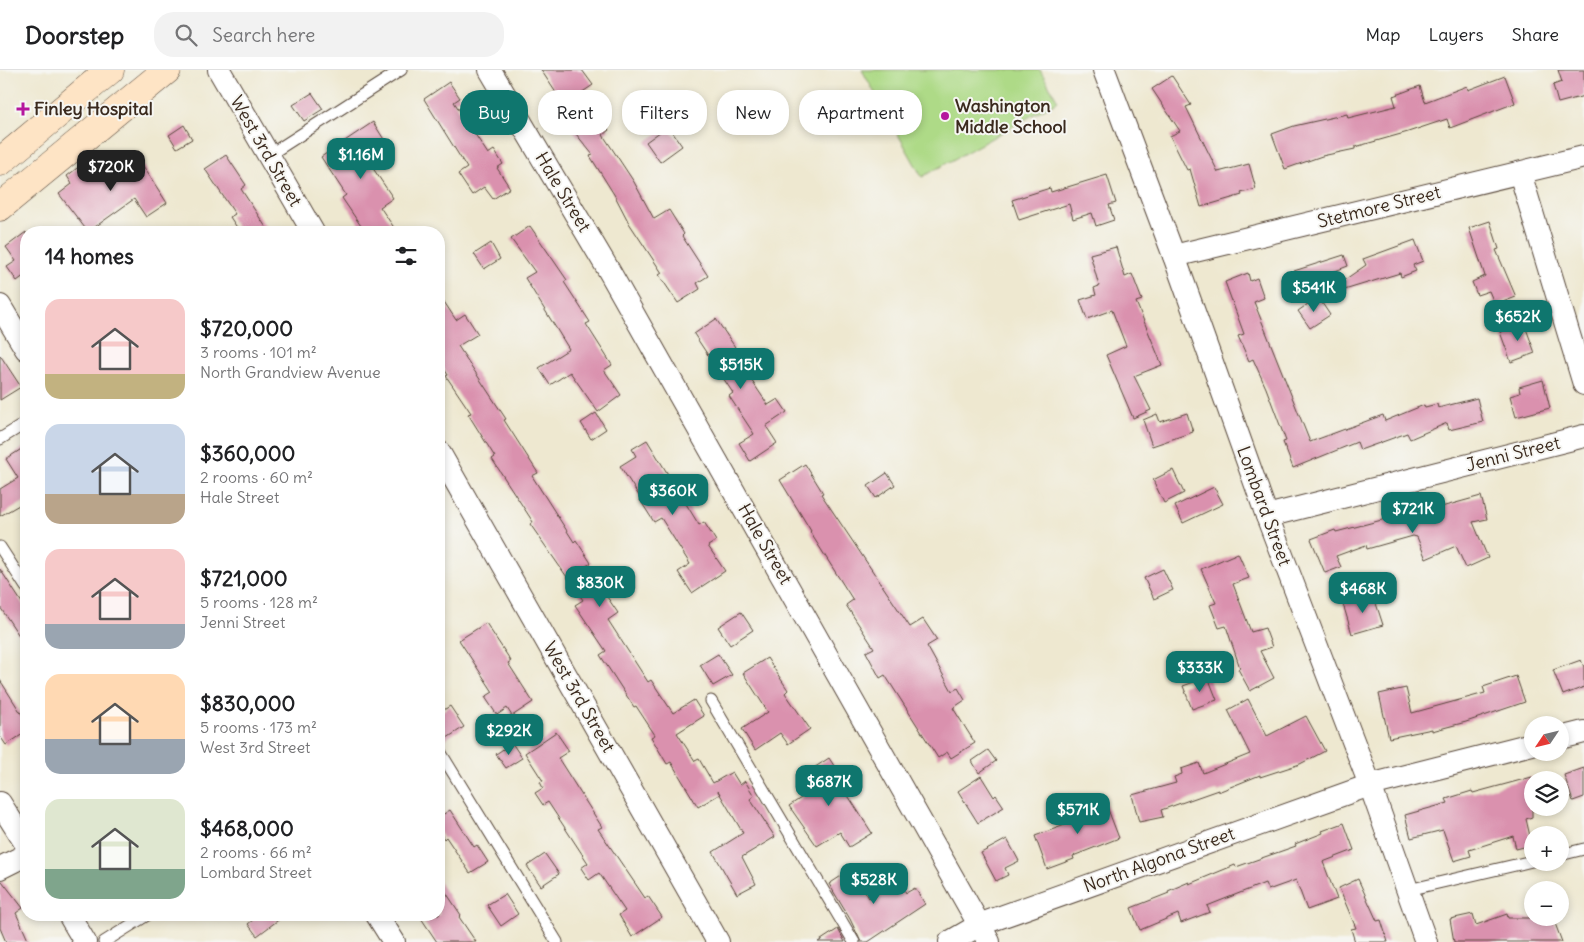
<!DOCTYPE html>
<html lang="en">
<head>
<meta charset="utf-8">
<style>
  body { margin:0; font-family:Delius,sans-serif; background:#f2f2f2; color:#202124; height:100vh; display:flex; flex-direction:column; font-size:19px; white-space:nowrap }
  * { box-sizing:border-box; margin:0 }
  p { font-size:16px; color:#757577 }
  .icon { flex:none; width:28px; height:28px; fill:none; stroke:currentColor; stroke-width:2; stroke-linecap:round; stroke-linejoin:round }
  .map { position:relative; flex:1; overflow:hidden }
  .sheet { position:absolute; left:20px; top:156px; width:425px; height:695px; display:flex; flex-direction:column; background:#fff; border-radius:20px; box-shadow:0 2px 8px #0003 }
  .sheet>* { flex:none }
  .banner { position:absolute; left:460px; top:20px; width:475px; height:45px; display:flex; gap:10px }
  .needle { width:32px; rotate:235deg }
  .fabs { position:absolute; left:1524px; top:646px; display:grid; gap:10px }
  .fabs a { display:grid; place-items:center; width:45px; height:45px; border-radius:50%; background:#fff; box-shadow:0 2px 8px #0003; font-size:25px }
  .price { position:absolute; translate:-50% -42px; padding:0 11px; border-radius:10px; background:#0f766e; color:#fff; font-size:16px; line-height:32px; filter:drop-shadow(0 1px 2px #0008) }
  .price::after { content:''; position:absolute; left:50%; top:30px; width:15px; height:11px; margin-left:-8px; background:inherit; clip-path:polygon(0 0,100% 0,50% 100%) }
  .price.current { background:#222; color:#fff }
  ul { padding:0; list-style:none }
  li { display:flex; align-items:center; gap:15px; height:125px; padding:0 25px }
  li span { display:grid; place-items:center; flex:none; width:140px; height:100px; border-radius:15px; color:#555 }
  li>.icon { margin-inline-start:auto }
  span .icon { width:60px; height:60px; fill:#fffc; stroke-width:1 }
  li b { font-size:21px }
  h2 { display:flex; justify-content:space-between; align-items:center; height:60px; padding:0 25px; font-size:21px }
  .pill { padding:0 18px; border-radius:20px; background:#fff; box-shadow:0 2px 8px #0003; font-size:18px; line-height:45px }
  .pill.current { background:#0f766e; color:#fff }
  header { display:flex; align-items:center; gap:30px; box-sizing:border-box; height:70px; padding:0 25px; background:#fff; border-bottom:1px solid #e0e0e0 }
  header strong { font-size:24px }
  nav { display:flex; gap:28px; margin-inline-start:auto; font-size:18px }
  .search { width:350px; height:45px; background:#f2f2f2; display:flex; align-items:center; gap:12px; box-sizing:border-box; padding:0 18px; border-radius:20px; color:#757577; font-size:19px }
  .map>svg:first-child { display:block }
</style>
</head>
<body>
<header>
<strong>Doorstep</strong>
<div class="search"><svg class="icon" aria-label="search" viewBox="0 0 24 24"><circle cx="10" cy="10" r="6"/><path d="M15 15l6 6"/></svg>Search here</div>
<nav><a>Map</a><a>Layers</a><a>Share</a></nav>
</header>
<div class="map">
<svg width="1584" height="872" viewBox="0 0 1584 872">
  <rect width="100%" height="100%" fill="#f6f6f2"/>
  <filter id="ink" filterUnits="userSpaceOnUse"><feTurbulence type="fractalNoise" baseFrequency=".02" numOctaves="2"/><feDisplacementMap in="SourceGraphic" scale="10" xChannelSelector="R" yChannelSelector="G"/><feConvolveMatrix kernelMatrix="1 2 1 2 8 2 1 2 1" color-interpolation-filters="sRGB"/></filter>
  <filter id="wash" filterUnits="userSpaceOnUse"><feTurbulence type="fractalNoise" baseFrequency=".0096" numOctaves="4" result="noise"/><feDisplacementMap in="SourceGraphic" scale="20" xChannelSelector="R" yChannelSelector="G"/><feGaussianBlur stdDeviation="1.12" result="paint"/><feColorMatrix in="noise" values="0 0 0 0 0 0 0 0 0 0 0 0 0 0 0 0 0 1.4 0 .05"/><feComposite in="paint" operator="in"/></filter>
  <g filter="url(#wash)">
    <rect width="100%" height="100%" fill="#eee8d0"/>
    <polygon fill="#aeda87" stroke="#748252" points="862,0 1040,0 1058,31 922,107"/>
    <g id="blocks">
      <g fill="#da91ae">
        <polygon points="541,0 582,0 593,15 581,23 609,60 603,65 634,112 654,149 669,140 684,164 682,166 708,206 697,213 700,219 678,233 659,205 662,203 629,153 615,126 590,86 593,85 568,54 574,50"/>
        <polygon points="1558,0 1584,0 1584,26 1558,33 1553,15 1562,12"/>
        <polygon points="1172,6 1191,35 1186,37 1218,102 1249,94 1256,119 1241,123 1242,125 1201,137 1190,99 1187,100 1170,66 1180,61 1152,19"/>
        <polygon points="1505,6 1515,33 1450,58 1447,49 1408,62 1355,77 1355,79 1322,86 1285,99 1272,64 1294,56 1347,44 1348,48 1396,36 1393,26 1420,16 1425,32 1467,16 1468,20"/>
        <polygon points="449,12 460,28 454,32 488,84 494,80 503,94 497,98 510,118 493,129 484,117 472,125 458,104 467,98 424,29"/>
        <polygon points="312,23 323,39 304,51 293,35"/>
        <polygon points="373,52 385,71 364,85 393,128 380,137 397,162 365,162 342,128 346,125 321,87"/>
        <polygon points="184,55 192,69 177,78 169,65"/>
        <polygon points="668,56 682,76 660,92 646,72"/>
        <polygon points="134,82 167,133 146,147 134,129 88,162 59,124 72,114 67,106 81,95 92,110"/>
        <polygon points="226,85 246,115 241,119 269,162 240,162 230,147 235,144 205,99"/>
        <polygon points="1107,105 1116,133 1109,135 1114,150 1096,156 1092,143 1073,149 1069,134 1019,150 1012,130 1050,118 1051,122"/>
        <polygon points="1490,151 1499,179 1496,180 1516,227 1495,235 1489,221 1477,225 1472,212 1485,206 1469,158"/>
        <polygon points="530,156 567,210 564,212 590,252 586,254 612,295 604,300 621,325 598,342 570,302 550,315 539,298 569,279 525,208 535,202 511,169"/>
        <polygon points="26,162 26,206 25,205 17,211 7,197 16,191 6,177"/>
        <polygon points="1415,170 1423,191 1413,195 1416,201 1401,207 1400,203 1328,225 1327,222 1366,195 1363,189"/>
        <polygon points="491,173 500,189 484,199 474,184"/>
        <polygon points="1116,177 1125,207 1132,204 1142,230 1136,232 1162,295 1134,306 1151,340 1133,348 1106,285 1126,276 1112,240 1087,249 1080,230 1096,225 1094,218 1099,216 1090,184"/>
        <polygon points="1344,185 1348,196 1299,215 1294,201"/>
        <polygon points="1248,203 1250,211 1257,208 1264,228 1254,232 1310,372 1383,345 1385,351 1424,335 1425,337 1437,334 1438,338 1477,328 1483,352 1449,360 1447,353 1410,369 1407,363 1360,380 1357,372 1293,398 1283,372 1286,371 1266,318 1253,289 1249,291 1238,266 1244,264 1225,212"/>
        <polygon points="439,224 456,250 465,244 478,264 458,276 506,349 504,350 538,403 532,406 574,472 576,470 591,493 586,496 618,543 608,550 648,612 651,610 673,643 694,630 704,646 677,663 695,691 699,689 713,713 732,702 740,715 745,711 754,726 750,729 775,767 742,787 756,814 737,824 713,782 743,763 718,721 720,724 698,737 671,692 667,694 651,667 655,665 636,636 634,637 600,585 606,581 575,535 583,530 530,454 533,452 492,389 495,387 468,344 471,343 446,306 448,305 439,291"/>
        <polygon points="1318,227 1330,245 1310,258 1298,241"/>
        <polygon points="716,249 735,277 731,280 768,335 778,329 787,342 766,356 777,373 750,391 739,373 754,364 729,326 733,323 694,264"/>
        <polygon points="1524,253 1535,283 1511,292 1500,262"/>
        <polygon points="0,285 21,317 0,330"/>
        <polygon points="1543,310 1550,338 1516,347 1510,326 1520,323 1519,317"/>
        <polygon points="596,343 606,359 591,369 581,353"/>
        <polygon points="1187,343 1193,362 1152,376 1143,350 1157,344 1160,352"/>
        <polygon points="647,370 699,455 704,452 716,471 708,476 725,501 692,523 678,502 690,494 661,448 654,452 640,430 641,429 620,396 636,386 632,379"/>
        <polygon points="26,376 26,431 0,446 0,419 18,408 6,389"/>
        <polygon points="805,394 823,423 821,424 910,557 923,549 937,570 927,576 952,621 958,618 965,630 953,638 975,673 951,688 947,682 938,688 885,605 880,608 866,582 874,578 846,535 853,530 810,462 811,461 780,410"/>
        <polygon points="1173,400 1184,423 1164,433 1153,410"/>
        <polygon points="887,403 895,415 876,428 868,416"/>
        <polygon points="1214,417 1223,434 1183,453 1175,436"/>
        <polygon points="1481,426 1487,449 1473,452 1488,488 1466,498 1456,476 1426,489 1417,467 1413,466 1367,479 1366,475 1336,486 1341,497 1325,503 1311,469 1335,460 1336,462 1420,440 1433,437 1434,439"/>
        <polygon points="1238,483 1249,508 1233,514 1251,562 1265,558 1272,577 1260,581 1274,608 1250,621 1238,599 1240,598 1226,556 1219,558 1210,535 1216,533 1201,499"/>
        <polygon points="0,499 26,539 26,576 0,537"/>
        <polygon points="1163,499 1173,520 1154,529 1144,508"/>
        <polygon points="1373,524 1383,555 1352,564 1343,534"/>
        <polygon points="741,542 753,560 730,575 718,557"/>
        <polygon points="486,553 511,591 508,593 533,632 512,646 507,638 497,645 485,627 493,622 459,570"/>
        <polygon points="718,584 732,605 713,616 700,595"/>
        <polygon points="767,588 788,620 785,623 810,659 788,674 780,663 755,680 742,659 768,642 743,603"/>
        <polygon points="1581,590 1584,597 1584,617 1563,625 1553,600"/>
        <polygon points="1516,606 1525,632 1466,652 1432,661 1432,659 1389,668 1379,624 1406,618 1412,643 1485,623 1483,617"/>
        <polygon points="1208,607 1217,630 1192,639 1183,616"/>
        <polygon points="0,610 26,651 26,662 6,675 0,666"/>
        <polygon points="1248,629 1267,666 1306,646 1325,681 1300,694 1260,707 1260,705 1218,722 1218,720 1161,740 1163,747 1139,752 1132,725 1176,713 1174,707 1182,704 1181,699 1199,693 1203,703 1250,684 1228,640"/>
        <polygon points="450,636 464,657 444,670 439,661 439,643"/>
        <polygon points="556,662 569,681 558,688 602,757 598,759 645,828 648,826 662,847 632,867 619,845 625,841 599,803 589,810 581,798 588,793 548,732 543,735 535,723 543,718 540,712 543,711 525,683"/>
        <polygon points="512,673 522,688 506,698 496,684"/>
        <polygon points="988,680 996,691 979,703 972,691"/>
        <polygon points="829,688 851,722 847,724 872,763 849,777 840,762 817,776 789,736 810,722 800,707"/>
        <polygon points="1584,698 1584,727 1573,731 1564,705"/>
        <polygon points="981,706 994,727 996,725 1004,737 978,753 958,721"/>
        <polygon points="1532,707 1532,747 1526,749 1532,775 1516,779 1513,766 1469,780 1471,786 1454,791 1443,760 1411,768 1405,745 1448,733 1446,729 1472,721 1473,723"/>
        <polygon points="1104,729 1119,768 1073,786 1074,789 1047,799 1035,766 1084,748 1080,738"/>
        <polygon points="450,740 474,777 477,775 488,792 470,803 446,767 444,769 439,761 439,747"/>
        <polygon points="1344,753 1354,780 1323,792 1337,829 1307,840 1296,810 1268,820 1265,813 1207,836 1210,842 1181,853 1178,844 1140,860 1131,838 1169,823 1168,821 1189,812 1189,814 1235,795 1236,797 1296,776 1295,774 1323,763 1322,761"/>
        <polygon points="1007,769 1019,791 1005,798 1008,805 996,811 981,783"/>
        <polygon points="545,784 559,804 541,816 527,796"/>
        <polygon points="852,799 869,828 898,809 906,823 915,818 925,834 868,872 861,872 850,849 829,814"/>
        <polygon points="1358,809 1377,851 1381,850 1388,872 1355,872 1351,859 1356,858 1339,818"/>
        <polygon points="0,811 2,811 23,838 16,843 29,872 6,872 0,858"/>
        <polygon points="439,812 461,845 459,847 476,872 437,872 419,845 439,845"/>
        <polygon points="505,824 518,844 501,856 487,835"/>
        <polygon points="1473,844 1476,855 1507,844 1508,848 1553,848 1562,872 1454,872 1450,849"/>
        <polygon points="259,845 285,845 257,866 248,854"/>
        <polygon points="838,859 845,872 818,872"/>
      </g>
    </g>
  </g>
  <g filter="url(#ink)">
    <use href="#blocks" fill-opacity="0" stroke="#564639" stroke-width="1"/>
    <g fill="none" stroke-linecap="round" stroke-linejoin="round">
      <defs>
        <g id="service">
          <polyline points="269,85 401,0"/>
          <polyline points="0,369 26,353"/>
          <polyline points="0,477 26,517"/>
          <polyline points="711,631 854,872"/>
          <polyline points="439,680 557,872"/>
          <polyline points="1560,785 1584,779"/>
          <polyline points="1408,820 1532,791"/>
          <polyline points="104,872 147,845"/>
        </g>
        <g id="minor">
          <polyline points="219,0 313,162"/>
          <polyline points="490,0 608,199 989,872"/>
          <polyline points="1104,0 1174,186 1267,446 1370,715 1426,872"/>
          <polyline points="1520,103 1584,314"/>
          <polyline points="1174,186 1584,87"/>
          <polyline points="0,236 26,279"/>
          <polyline points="439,382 718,872"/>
          <polyline points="1267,446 1584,366"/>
          <polyline points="1560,668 1584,662"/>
          <polyline points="0,733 26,774"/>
          <polyline points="0,798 26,785"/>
          <polyline points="69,845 85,872"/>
          <polyline points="377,845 394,872"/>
          <polyline points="950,872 981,854 1370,715 1532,674"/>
        </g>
        <g id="secondary">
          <polyline points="0,92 110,0"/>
          <polyline points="0,137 167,0"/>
        </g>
      </defs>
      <use href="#service" stroke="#564639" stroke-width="13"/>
      <use href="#minor" stroke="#564639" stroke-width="24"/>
      <use href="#secondary" stroke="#564639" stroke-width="29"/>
      <use href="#service" stroke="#fff" stroke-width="11"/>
      <use href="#minor" stroke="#fff" stroke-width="22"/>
      <use href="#secondary" stroke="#fee4c5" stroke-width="28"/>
    </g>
  </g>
  <g fill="#b5179e" stroke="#f6f6f2" stroke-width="2">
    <path d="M20.5 31.5h5v5h5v5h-5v5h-5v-5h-5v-5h5z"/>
    <circle cx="945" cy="46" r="5"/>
  </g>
  <g text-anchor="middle" stroke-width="4" stroke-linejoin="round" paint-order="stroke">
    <g font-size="18" font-weight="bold" fill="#3b2a1e" stroke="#f6f6f2" text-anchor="start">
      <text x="955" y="42">Washington<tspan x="955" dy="21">Middle School</tspan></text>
      <text x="34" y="45">Finley Hospital</text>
    </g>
    <g font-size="18" fill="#3b2a1e" stroke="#f6f6f2">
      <text transform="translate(266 81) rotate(60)" y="6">West 3rd Street</text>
      <text transform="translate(563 122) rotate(59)" y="6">Hale Street</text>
      <text transform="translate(1379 137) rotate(-14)" y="6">Stetmore Street</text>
      <text transform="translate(1513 384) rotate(-14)" y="6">Jenni Street</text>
      <text transform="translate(1264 436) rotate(70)" y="6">Lombard Street</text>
      <text transform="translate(765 474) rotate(60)" y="6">Hale Street</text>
      <text transform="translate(579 627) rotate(60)" y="6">West 3rd Street</text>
      <text transform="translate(1159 790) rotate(-20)" y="6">North Algona Street</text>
    </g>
  </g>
</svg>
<div class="fabs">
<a><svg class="needle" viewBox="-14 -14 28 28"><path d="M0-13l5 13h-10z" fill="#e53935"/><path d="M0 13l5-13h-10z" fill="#757577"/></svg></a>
<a><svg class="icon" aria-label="layers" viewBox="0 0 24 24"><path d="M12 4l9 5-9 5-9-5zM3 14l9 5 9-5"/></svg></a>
<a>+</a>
<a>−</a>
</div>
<b class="price" style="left:361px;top:110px">$1.16M</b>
<b class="price current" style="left:111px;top:122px">$720K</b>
<b class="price" style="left:1314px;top:243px">$541K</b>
<b class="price" style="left:1518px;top:272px">$652K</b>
<b class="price" style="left:741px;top:320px">$515K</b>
<b class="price" style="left:673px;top:446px">$360K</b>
<b class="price" style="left:1413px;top:464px">$721K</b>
<b class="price" style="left:600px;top:538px">$830K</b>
<b class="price" style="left:1363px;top:544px">$468K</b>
<b class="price" style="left:1200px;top:623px">$333K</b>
<b class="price" style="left:509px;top:686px">$292K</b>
<b class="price" style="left:829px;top:737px">$687K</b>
<b class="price" style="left:1078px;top:765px">$571K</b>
<b class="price" style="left:874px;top:835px">$528K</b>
<div class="banner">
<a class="pill current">Buy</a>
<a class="pill">Rent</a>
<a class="pill">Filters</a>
<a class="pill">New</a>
<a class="pill">Apartment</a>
</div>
<section class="sheet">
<h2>14 homes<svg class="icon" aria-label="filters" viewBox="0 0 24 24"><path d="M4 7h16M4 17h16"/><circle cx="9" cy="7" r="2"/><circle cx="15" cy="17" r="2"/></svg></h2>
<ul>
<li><span style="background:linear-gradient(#f6c9c9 75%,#c2b280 0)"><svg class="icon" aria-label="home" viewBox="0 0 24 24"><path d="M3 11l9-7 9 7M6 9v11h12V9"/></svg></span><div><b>$720,000</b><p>3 rooms · 101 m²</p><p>North Grandview Avenue</p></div></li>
<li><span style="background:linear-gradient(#c9d6e8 70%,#b9a48a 0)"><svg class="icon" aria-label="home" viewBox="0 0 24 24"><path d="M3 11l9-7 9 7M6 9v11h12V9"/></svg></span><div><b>$360,000</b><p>2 rooms · 60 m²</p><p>Hale Street</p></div></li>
<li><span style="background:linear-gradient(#f6c9c9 75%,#9aa5b1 0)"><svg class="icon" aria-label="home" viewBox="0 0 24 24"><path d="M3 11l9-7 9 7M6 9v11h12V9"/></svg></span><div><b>$721,000</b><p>5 rooms · 128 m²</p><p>Jenni Street</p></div></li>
<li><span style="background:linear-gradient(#ffd9b3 65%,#9aa5b1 0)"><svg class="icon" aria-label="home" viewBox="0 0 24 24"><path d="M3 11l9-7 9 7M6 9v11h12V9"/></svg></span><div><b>$830,000</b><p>5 rooms · 173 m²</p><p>West 3rd Street</p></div></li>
<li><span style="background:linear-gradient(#dfe7d0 70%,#7fa58c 0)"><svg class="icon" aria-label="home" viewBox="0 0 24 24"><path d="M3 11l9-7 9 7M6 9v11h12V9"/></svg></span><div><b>$468,000</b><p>2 rooms · 66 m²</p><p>Lombard Street</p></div></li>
</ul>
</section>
</div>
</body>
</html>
